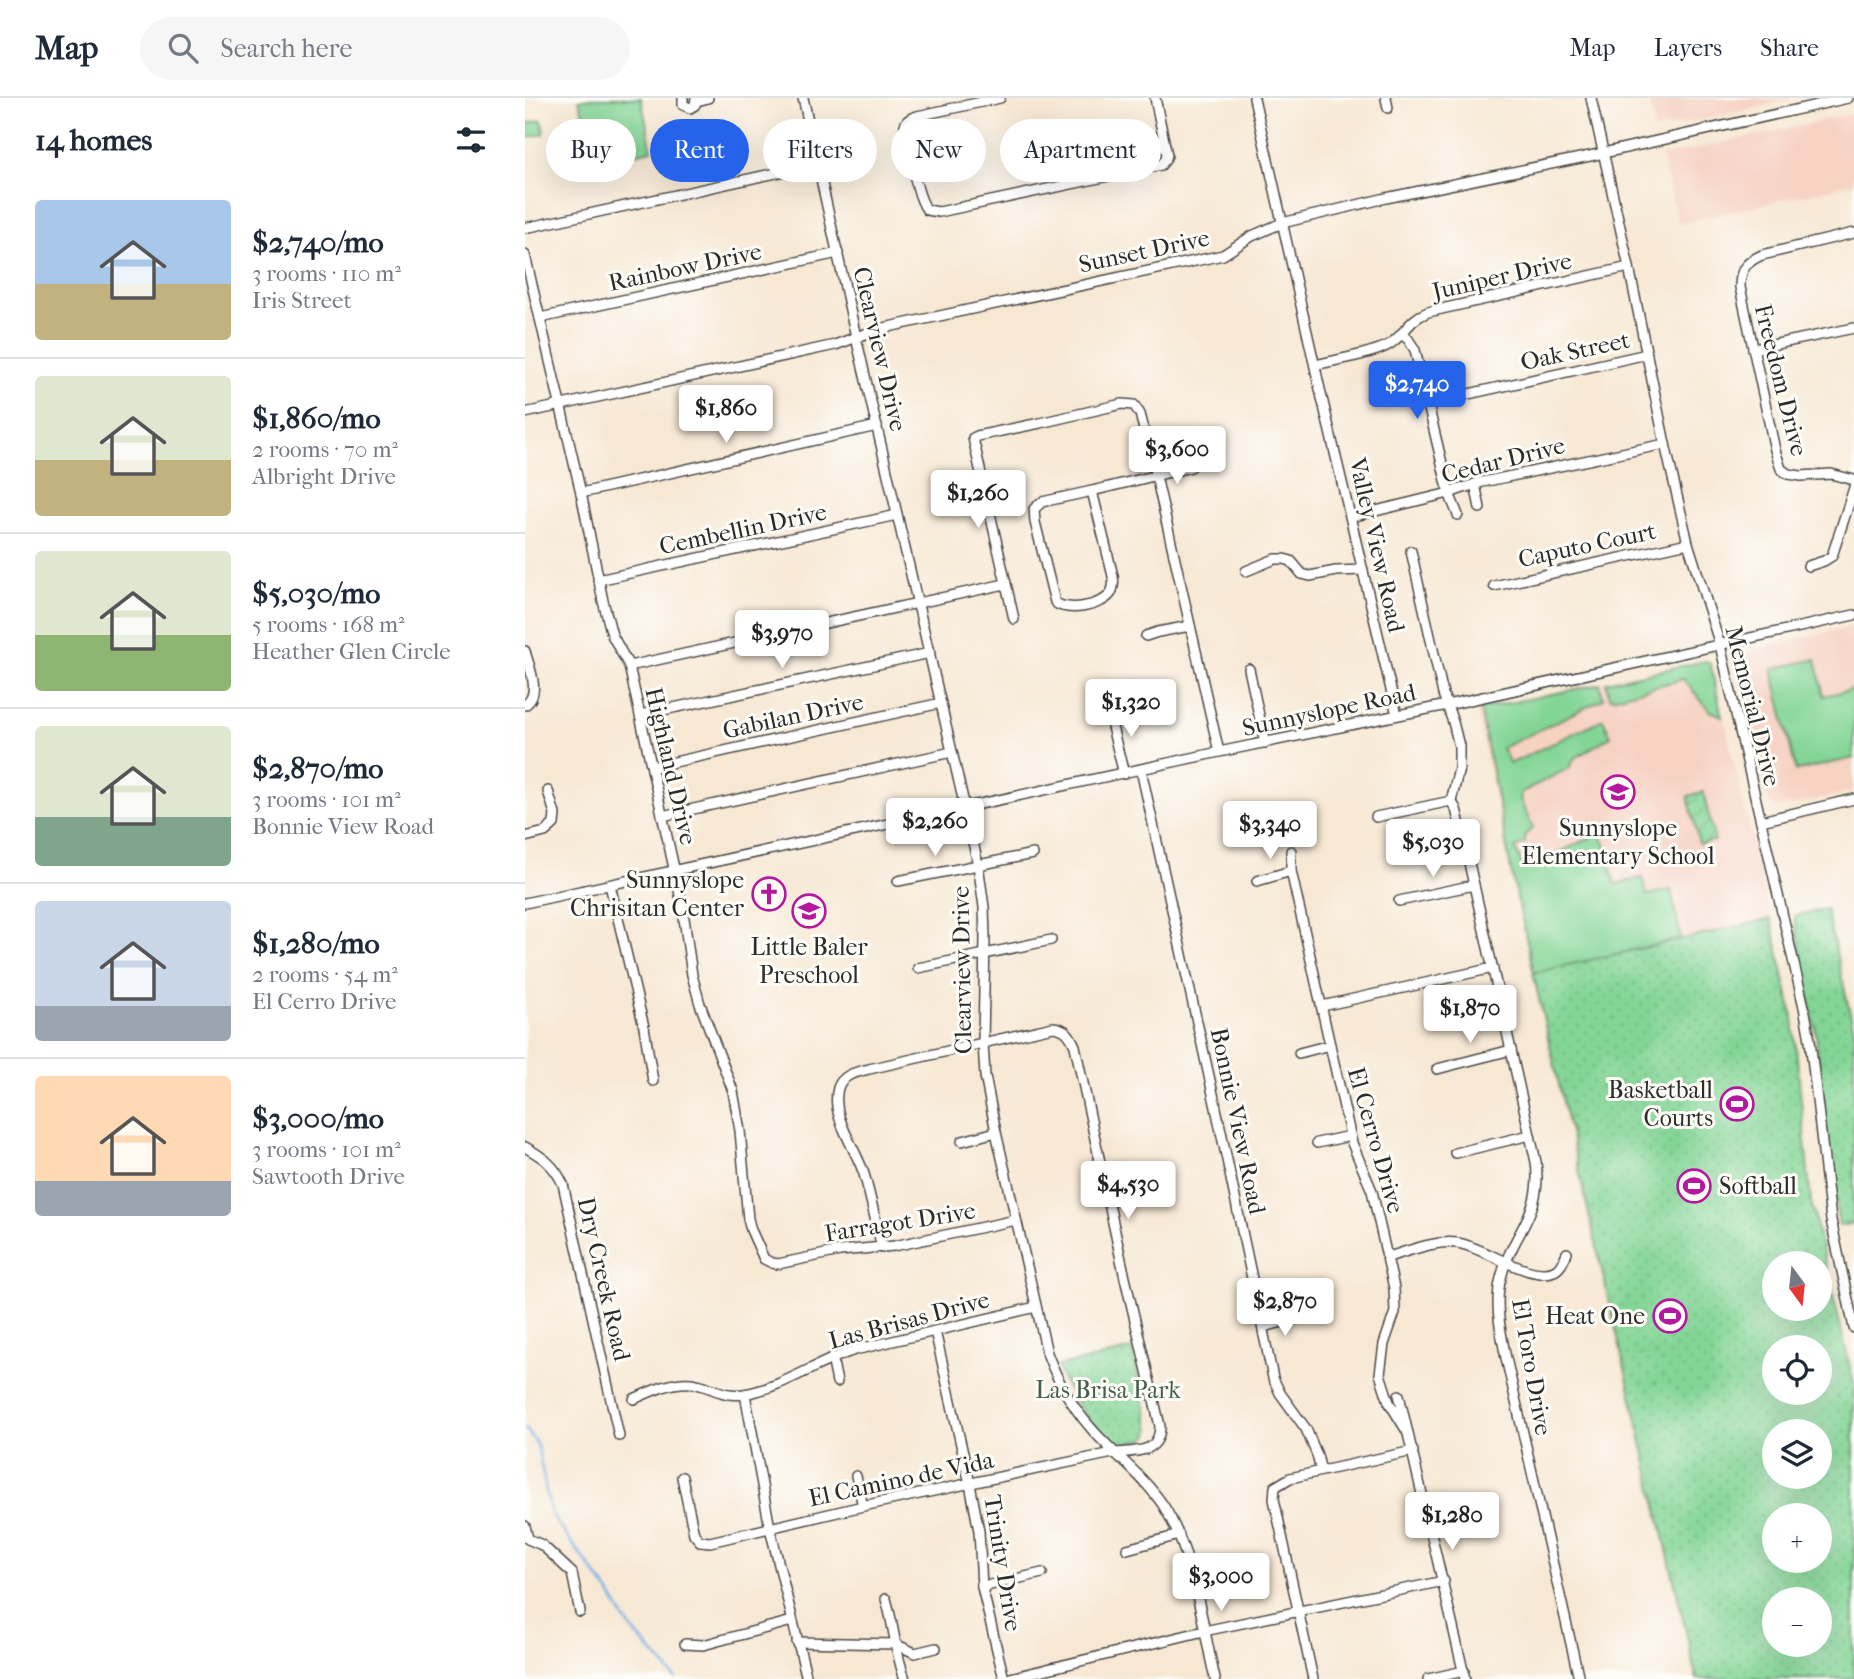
<!DOCTYPE html>
<html lang="en">
<head>
<meta charset="utf-8">
<style>
  body { margin:0; font-family:"IM FELL French Canon",serif; background:#f6f6f7; color:#1f2937; height:100vh; display:flex; flex-direction:column; font-size:26px; white-space:nowrap }
  * { box-sizing:border-box; margin:0 }
  p { font-size:23px; color:#747a83 }
  .icon { flex:none; width:38px; height:38px; fill:none; stroke:currentColor; stroke-width:2; stroke-linecap:round; stroke-linejoin:round }
  .map { position:relative; flex:1; overflow:hidden }
  .panel { display:flex; flex-direction:column; background:#fff; width:525px }
  .panel>* { flex:none }
  .hud { position:absolute; left:21px; top:21px; width:665px; height:63px; display:flex; gap:14px }
  .needle { width:46px; rotate:165deg }
  .tools { position:absolute; left:1237px; top:1153px; display:grid; gap:14px }
  .tools a { display:grid; place-items:center; width:70px; height:70px; border-radius:50%; background:#fff; box-shadow:0 7px 28px #0002; font-size:35px }
  .price { position:absolute; translate:-50% -60px; padding:0 16px; border-radius:7px; background:#fff; color:#222; font-size:23px; line-height:46px; filter:drop-shadow(0 2px 4px #0008) }
  .price::after { content:''; position:absolute; left:50%; top:42px; width:21px; height:16px; margin-left:-10px; background:inherit; clip-path:polygon(0 0,100% 0,50% 100%) }
  .price.selected { background:#2563eb; color:#fff }
  ul { padding:0; list-style:none }
  li { display:flex; align-items:center; gap:21px; height:175px; padding:0 35px }
  li+li { border-top:2px solid #e0e1e3 }
  li span { display:grid; place-items:center; flex:none; width:196px; height:140px; border-radius:7px; color:#555 }
  li>.icon { margin-inline-start:auto }
  span .icon { width:84px; height:84px; fill:#fffc; stroke-width:1 }
  li b { font-size:30px }
  h2 { display:flex; justify-content:space-between; align-items:center; height:84px; padding:0 35px; font-size:30px }
  .chip { padding:0 24px; border-radius:32px; background:#fff; box-shadow:0 7px 28px #0002; font-size:24px; line-height:63px }
  .chip.selected { background:#2563eb; color:#fff }
  header { display:flex; align-items:center; gap:42px; box-sizing:border-box; height:98px; padding:0 35px; background:#fff; border-bottom:2px solid #e0e1e3 }
  header strong { font-size:33px }
  nav { display:flex; gap:38px; margin-inline-start:auto; font-size:24px }
  .search { width:490px; height:63px; background:#f6f6f7; display:flex; align-items:center; gap:18px; box-sizing:border-box; padding:0 24px; border-radius:38px; color:#747a83; font-size:26px }
  main { display:flex; flex:1; min-height:0 }
  .map>svg:first-child { display:block }
</style>
</head>
<body>
<header>
<strong>Map</strong>
<div class="search"><svg class="icon" aria-label="search" viewBox="0 0 24 24"><circle cx="10" cy="10" r="6"/><path d="M15 15l6 6"/></svg>Search here</div>
<nav><a>Map</a><a>Layers</a><a>Share</a></nav>
</header>
<main>
<section class="panel">
<h2>14 homes<svg class="icon" aria-label="filters" viewBox="0 0 24 24"><path d="M4 7h16M4 17h16"/><circle cx="9" cy="7" r="2"/><circle cx="15" cy="17" r="2"/></svg></h2>
<ul>
<li><span style="background:linear-gradient(#a9c7e8 60%,#c2b280 0)"><svg class="icon" aria-label="home" viewBox="0 0 24 24"><path d="M3 11l9-7 9 7M6 9v11h12V9"/></svg></span><div><b>$2,740/mo</b><p>3 rooms · 110 m²</p><p>Iris Street</p></div></li>
<li><span style="background:linear-gradient(#dfe7d0 60%,#c2b280 0)"><svg class="icon" aria-label="home" viewBox="0 0 24 24"><path d="M3 11l9-7 9 7M6 9v11h12V9"/></svg></span><div><b>$1,860/mo</b><p>2 rooms · 70 m²</p><p>Albright Drive</p></div></li>
<li><span style="background:linear-gradient(#dfe7d0 60%,#8fb573 0)"><svg class="icon" aria-label="home" viewBox="0 0 24 24"><path d="M3 11l9-7 9 7M6 9v11h12V9"/></svg></span><div><b>$5,030/mo</b><p>5 rooms · 168 m²</p><p>Heather Glen Circle</p></div></li>
<li><span style="background:linear-gradient(#dfe7d0 65%,#7fa58c 0)"><svg class="icon" aria-label="home" viewBox="0 0 24 24"><path d="M3 11l9-7 9 7M6 9v11h12V9"/></svg></span><div><b>$2,870/mo</b><p>3 rooms · 101 m²</p><p>Bonnie View Road</p></div></li>
<li><span style="background:linear-gradient(#c9d6e8 75%,#9aa5b1 0)"><svg class="icon" aria-label="home" viewBox="0 0 24 24"><path d="M3 11l9-7 9 7M6 9v11h12V9"/></svg></span><div><b>$1,280/mo</b><p>2 rooms · 54 m²</p><p>El Cerro Drive</p></div></li>
<li><span style="background:linear-gradient(#ffd9b3 75%,#9aa5b1 0)"><svg class="icon" aria-label="home" viewBox="0 0 24 24"><path d="M3 11l9-7 9 7M6 9v11h12V9"/></svg></span><div><b>$3,000/mo</b><p>3 rooms · 101 m²</p><p>Sawtooth Drive</p></div></li>
</ul>
</section>
<div class="map">
<svg width="1329" height="1581" viewBox="0 0 1329 1581">
  <defs>
    <pattern id="park-dots" width="8" height="8" patternUnits="userSpaceOnUse" patternTransform="scale(1.75)"><rect width="8" height="8" fill="#83d596"/><path d="M2 2h.1M6 6h.1" fill="none" stroke="#71b781" stroke-width="1.8" stroke-linecap="round"/></pattern>
    <pattern id="garden-furrows" width="10" height="10" patternUnits="userSpaceOnUse" patternTransform="scale(1.75)"><rect width="10" height="10" fill="#83d596"/><path d="M-1 1l2-2M0 10L10 0M9 11l2-2" fill="none" stroke="#71b781"/></pattern>
  </defs>
  <rect width="100%" height="100%" fill="#fdfcf7"/>
  <filter id="ink" filterUnits="userSpaceOnUse"><feTurbulence type="fractalNoise" baseFrequency=".0143" numOctaves="2"/><feDisplacementMap in="SourceGraphic" scale="14" xChannelSelector="R" yChannelSelector="G"/><feConvolveMatrix kernelMatrix="1 2 1 2 8 2 1 2 1" color-interpolation-filters="sRGB"/></filter>
  <filter id="wash" filterUnits="userSpaceOnUse"><feTurbulence type="fractalNoise" baseFrequency=".00686" numOctaves="4" result="noise"/><feDisplacementMap in="SourceGraphic" scale="28" xChannelSelector="R" yChannelSelector="G"/><feGaussianBlur stdDeviation="1.57" result="paint"/><feColorMatrix in="noise" values="0 0 0 0 0 0 0 0 0 0 0 0 0 0 0 0 0 1.4 0 .05"/><feComposite in="paint" operator="in"/></filter>
  <g filter="url(#wash)">
    <rect width="100%" height="100%" fill="#f7e8d4"/>
    <g fill="#f6d2c3">
      <polygon points="1124,0 1276,0 1130,32"/>
      <polygon points="1329,14 1329,85 1153,126 1137,58 1288,25"/>
      <polygon points="1329,528 1329,693 1253,710 1244,704 1213,562 1218,554"/>
      <polygon points="1180,562 1185,562 1246,821 1009,875 951,611"/>
    </g>
    <g fill="#83d596" stroke="#578060" stroke-width="2">
      <polygon points="65,0 116,0 127,52 61,66 49,22 59,19 54,2"/>
      <polygon points="17,22 19,36 0,40 0,26"/>
      <polygon points="1291,561 1299,598 1329,591 1329,660 1271,673 1247,571"/>
      <polygon points="1180,563 1184,564 1186,568 1197,618 1185,613 1158,581 1087,600 1084,598 1081,584"/>
      <polygon points="1075,586 1078,601 977,650 985,666 1078,621 1086,638 1050,660 1044,670 1001,692 995,696 996,704 1008,730 1000,737 1000,745 990,750 997,766 1001,770 1075,735 1080,746 1090,786 1118,780 1122,797 1146,792 1156,841 1009,875 987,777 955,611"/>
    </g>
    <g fill="url(#park-dots)" stroke="#578060" stroke-width="2" fill-rule="evenodd">
      <polygon points="1301,811 1329,932 1329,1125 1314,1128 1305,1068 1291,936 1269,818"/>
      <path d="M1246 821 1268 920 1286 1104 1329 1286V1581H1172L1008 875ZM1250 1166H1295V1211H1250ZM1250 1250H1295V1295H1250ZM1250 1334H1295V1379H1250ZM1250 1418H1295V1463H1250ZM1250 1502H1295V1547H1250Z"/>
      <path d="M607 1251 625 1332 624 1337 618 1342 592 1347C568 1333 541 1293 532 1268L563 1262Z"/>
    </g>
    <polygon fill="url(#garden-furrows)" stroke="#578060" stroke-width="2" points="1178,694 1190,743 1174,746 1163,698"/>
    <g fill="none" stroke-linecap="round" stroke-linejoin="round">
      <polyline stroke="#71afe4" stroke-width="2.5" points="0,1330 12,1346 25,1412 33,1427 84,1494 104,1528 151,1581"/>
    </g>
  </g>
  <g filter="url(#ink)">
    <g fill="none" stroke-linecap="round" stroke-linejoin="round">
      <defs>
        <g id="minor">
          <polyline points="158,0 158,7 165,10 170,7 171,0"/>
          <path d="M278 0 331 239 453 766 459 809 460 840 458 945 460 978 471 1034 522 1255C532 1282 546 1307 565 1329 588 1356 617 1376 638 1407 669 1456 677 1525 690 1581"/>
          <path d="M475 0 392 18C382 21 379 24 380 34 385 54 391 98 402 112L414 114 636 67 640 62 642 57 630 0"/>
          <polyline points="729,0 797,300 872,617"/>
          <polyline points="861,0 863,10"/>
          <polyline points="1066,0 1104,169 1140,346 1163,445 1195,547 1279,909 1285,942 1306,1122 1329,1230"/>
          <polyline points="172,3 183,0"/>
          <polyline points="0,130 292,66"/>
          <path d="M1329 135 1237 157C1221 164 1215 171 1215 189L1250 352 1256 371 1263 376 1276 378 1306 376 1329 382"/>
          <polyline points="0,157 56,395 78,503 87,537 104,568 157,806 167,877 175,906 208,993 215,1033 223,1121 226,1132 239,1161 247,1165 253,1166 315,1153 369,1148 491,1122"/>
          <polyline points="15,220 313,155"/>
          <polyline points="876,236 883,241 890,252 924,395 933,417"/>
          <polyline points="1228,251 1329,230"/>
          <path d="M790 267C809 262 850 256 865 246 881 235 883 222 903 214L1104 169"/>
          <polyline points="903,305 1122,256"/>
          <polyline points="0,315 310,247 354,231 698,157 727,138 757,125 861,100 1065,58 1323,0"/>
          <polyline points="950,386 955,410"/>
          <path d="M567 393 588 478C589 484 589 489 586 495 578 508 541 515 530 504L510 424 509 411 517 404Z"/>
          <polyline points="567,393 666,369"/>
          <polyline points="56,395 352,328"/>
          <polyline points="826,419 924,395 953,385 1140,346"/>
          <path d="M886 453 918 596 928 624 934 648V671L926 703 931 711 940 747 1011 1064C1018 1118 987 1134 976 1180 969 1206 976 1235 981 1260L1054 1581"/>
          <polyline points="1283,468 1299,463 1307,458 1329,390"/>
          <polyline points="721,473 750,461 759,461 766,463 777,476 785,478 811,473 838,472"/>
          <polyline points="73,482 372,417"/>
          <polyline points="969,488 1163,445"/>
          <polyline points="489,521 448,340 452,338 515,325 597,306 609,307 615,316 631,378 694,654"/>
          <polyline points="621,538 633,534 665,528"/>
          <path d="M0 553C4 569 17 596 0 607"/>
          <polyline points="104,568 480,486"/>
          <polyline points="724,571 740,645"/>
          <polyline points="586,608 587,629 599,676"/>
          <polyline points="115,617 405,555"/>
          <polyline points="127,669 416,605"/>
          <polyline points="616,672 690,1005 748,1280 755,1295 781,1331 792,1357 796,1373"/>
          <polyline points="137,718 427,654"/>
          <polyline points="851,719 926,703"/>
          <polyline points="1236,723 1329,701"/>
          <polyline points="0,739 20,734 29,726 30,716 23,693"/>
          <polyline points="766,753 766,773 827,1045 847,1093 869,1190 870,1214 859,1246 855,1276 864,1304 883,1335"/>
          <polyline points="373,783 508,756"/>
          <polyline points="732,783 766,773"/>
          <polyline points="85,787 119,929 128,983"/>
          <polyline points="874,803 949,787"/>
          <polyline points="0,805 694,654 922,607 1329,517"/>
          <polyline points="393,870 526,842"/>
          <polyline points="797,908 968,870"/>
          <polyline points="774,955 805,947"/>
          <polyline points="912,971 986,952"/>
          <polyline points="437,1043 471,1034"/>
          <polyline points="792,1045 825,1038"/>
          <path d="M0 1049C18 1059 29 1067 38 1086L94 1338"/>
          <polyline points="930,1055 1005,1037"/>
          <path d="M863 1159C884 1153 910 1142 932 1145 957 1148 1006 1184 1029 1173 1036 1170 1039 1161 1042 1155"/>
          <polyline points="738,1229 774,1220"/>
          <polyline points="410,1233 445,1386 454,1433 457,1489 479,1581"/>
          <polyline points="307,1260 312,1284"/>
          <polyline points="220,1296 245,1430 282,1581"/>
          <polyline points="874,1297 940,1581"/>
          <path d="M109 1301C126 1293 148 1283 166 1285 186 1287 195 1299 219 1296 259 1289 292 1264 330 1252L511 1209"/>
          <polyline points="331,1378 338,1408"/>
          <path d="M157 1379 169 1436 175 1443 185 1444 338 1408 583 1356C604 1352 635 1359 635 1328L600 1180 550 948C545 937 541 930 528 929L344 971C333 974 317 976 313 990 305 1019 331 1050 339 1076 346 1100 351 1125 357 1150"/>
          <polyline points="0,1428 3,1441 17,1447 47,1475 55,1514"/>
          <polyline points="602,1451 654,1437"/>
          <polyline points="457,1489 517,1475"/>
          <path d="M361 1501C369 1527 370 1555 380 1581"/>
          <polyline points="272,1544 370,1546 390,1555 411,1550"/>
          <polyline points="160,1546 178,1547 267,1523"/>
          <polyline points="481,1581 679,1533 919,1483"/>
          <polyline points="788,1581 749,1401 750,1389 765,1380 888,1353"/>
          <polyline points="903,1581 939,1573"/>
        </g>
      </defs>
      <use href="#minor" stroke="#4a4744" stroke-width="12"/>
      <use href="#minor" stroke="#fff" stroke-width="9"/>
    </g>
  </g>
  <defs>
    <symbol id="school-ring" viewBox="-11 -11 22 22"><circle r="9.5" fill="#fdfcf7" stroke="#b5179e" stroke-width="1.5"/><path d="M0-5L7-2L0 1L-7-2ZM-4 1L0 2.5L4 1V4Q0 6-4 4Z" fill="#b5179e"/></symbol>
    <symbol id="church-ring" viewBox="-11 -11 22 22"><circle r="9.5" fill="#fdfcf7" stroke="#b5179e" stroke-width="1.5"/><path d="M-1.2-6h2.4v3.5h3.3v2.4h-3.3V6h-2.4V-.1h-3.3v-2.4h3.3Z" fill="#b5179e"/></symbol>
    <symbol id="stadium-ring" viewBox="-11 -11 22 22"><circle r="9.5" fill="#fdfcf7" stroke="#b5179e" stroke-width="1.5"/><path d="M0-5a6.5 5 0 1 0 0 10a6.5 5 0 1 0 0-10ZM-3.5-1.8h7v3.6h-7Z" fill="#b5179e"/></symbol>
  </defs>
  <g fill-rule="evenodd">
    <use href="#school-ring" x="1074" y="675" width="38" height="38"/>
    <use href="#church-ring" x="225" y="777" width="38" height="38"/>
    <use href="#school-ring" x="265" y="794" width="38" height="38"/>
    <use href="#stadium-ring" x="1193" y="987" width="38" height="38"/>
    <use href="#stadium-ring" x="1150" y="1069" width="38" height="38"/>
    <use href="#stadium-ring" x="1126" y="1199" width="38" height="38"/>
  </g>
  <g text-anchor="middle" stroke-width="6" stroke-linejoin="round" paint-order="stroke">
    <g font-size="24" fill="#2b2b2b" stroke="#fdfcf7">
      <text transform="translate(619 153) rotate(-12)" y="8">Sunset Drive</text>
      <text transform="translate(160 169) rotate(-12)" y="8">Rainbow Drive</text>
      <text transform="translate(977 178) rotate(-13)" y="8">Juniper Drive</text>
      <text transform="translate(355 251) rotate(77)" y="8">Clearview Drive</text>
      <text transform="translate(1050 253) rotate(-12)" y="8">Oak Street</text>
      <text transform="translate(1256 282) rotate(76)" y="8">Freedom Drive</text>
      <text transform="translate(978 362) rotate(-14)" y="8">Cedar Drive</text>
      <text transform="translate(218 431) rotate(-12)" y="8">Cembellin Drive</text>
      <text transform="translate(852 447) rotate(77)" y="8">Valley View Road</text>
      <text transform="translate(1062 447) rotate(-12)" y="8">Caputo Court</text>
      <text transform="translate(1228 608) rotate(76)" y="8">Memorial Drive</text>
      <text transform="translate(804 612) rotate(-12)" y="8">Sunnyslope Road</text>
      <text transform="translate(268 618) rotate(-12)" y="8">Gabilan Drive</text>
      <text transform="translate(146 668) rotate(77)" y="8">Highland Drive</text>
      <text transform="translate(437 872) rotate(-91)" y="8">Clearview Drive</text>
      <text transform="translate(713 1023) rotate(78)" y="8">Bonnie View Road</text>
      <text transform="translate(851 1042) rotate(74)" y="8">El Cerro Drive</text>
      <text transform="translate(375 1124) rotate(-9)" y="8">Farragot Drive</text>
      <text transform="translate(79 1181) rotate(77)" y="8">Dry Creek Road</text>
      <text transform="translate(384 1222) rotate(-15)" y="8">Las Brisas Drive</text>
      <text transform="translate(1007 1269) rotate(80)" y="8">El Toro Drive</text>
      <text transform="translate(376 1381) rotate(-12)" y="8">El Camino de Vida</text>
      <text transform="translate(478 1465) rotate(81)" y="8">Trinity Drive</text>
    </g>
    <g font-size="24" fill="#2b2b2b" stroke="#fdfcf7" text-anchor="end">
      <text x="1093" y="738" text-anchor="middle">Sunnyslope<tspan x="1093" dy="28">Elementary School</tspan></text>
      <text x="219" y="790">Sunnyslope<tspan x="219" dy="28">Chrisitan Center</tspan></text>
      <text x="284" y="857" text-anchor="middle">Little Baler<tspan x="284" dy="28">Preschool</tspan></text>
      <text x="1188" y="1000">Basketball<tspan x="1188" dy="28">Courts</tspan></text>
      <text x="1194" y="1096" text-anchor="start">Softball</text>
      <text x="1120" y="1226">Heat One</text>
    </g>
    <g font-size="24" fill="#455e4b" stroke="#fdfcf7">
      <text x="583" y="1300">Las Brisa Park</text>
    </g>
  </g>
</svg>
<div class="tools">
<a><svg class="needle" viewBox="-14 -14 28 28"><path d="M0-13l5 13h-10z" fill="#e53935"/><path d="M0 13l5-13h-10z" fill="#747a83"/></svg></a>
<a><svg class="icon" aria-label="locate" viewBox="0 0 24 24"><circle cx="12" cy="12" r="6"/><path d="M12 2v4M12 18v4M2 12h4M18 12h4"/></svg></a>
<a><svg class="icon" aria-label="layers" viewBox="0 0 24 24"><path d="M12 4l9 5-9 5-9-5zM3 14l9 5 9-5"/></svg></a>
<a>+</a>
<a>−</a>
</div>
<b class="price selected" style="left:892px;top:323px">$2,740</b>
<b class="price" style="left:201px;top:347px">$1,860</b>
<b class="price" style="left:652px;top:388px">$3,600</b>
<b class="price" style="left:453px;top:432px">$1,260</b>
<b class="price" style="left:257px;top:572px">$3,970</b>
<b class="price" style="left:606px;top:641px">$1,320</b>
<b class="price" style="left:410px;top:760px">$2,260</b>
<b class="price" style="left:745px;top:763px">$3,340</b>
<b class="price" style="left:908px;top:781px">$5,030</b>
<b class="price" style="left:945px;top:947px">$1,870</b>
<b class="price" style="left:603px;top:1123px">$4,530</b>
<b class="price" style="left:760px;top:1240px">$2,870</b>
<b class="price" style="left:927px;top:1454px">$1,280</b>
<b class="price" style="left:696px;top:1515px">$3,000</b>
<div class="hud">
<a class="chip">Buy</a>
<a class="chip selected">Rent</a>
<a class="chip">Filters</a>
<a class="chip">New</a>
<a class="chip">Apartment</a>
</div>
</div>
</main>
</body>
</html>
